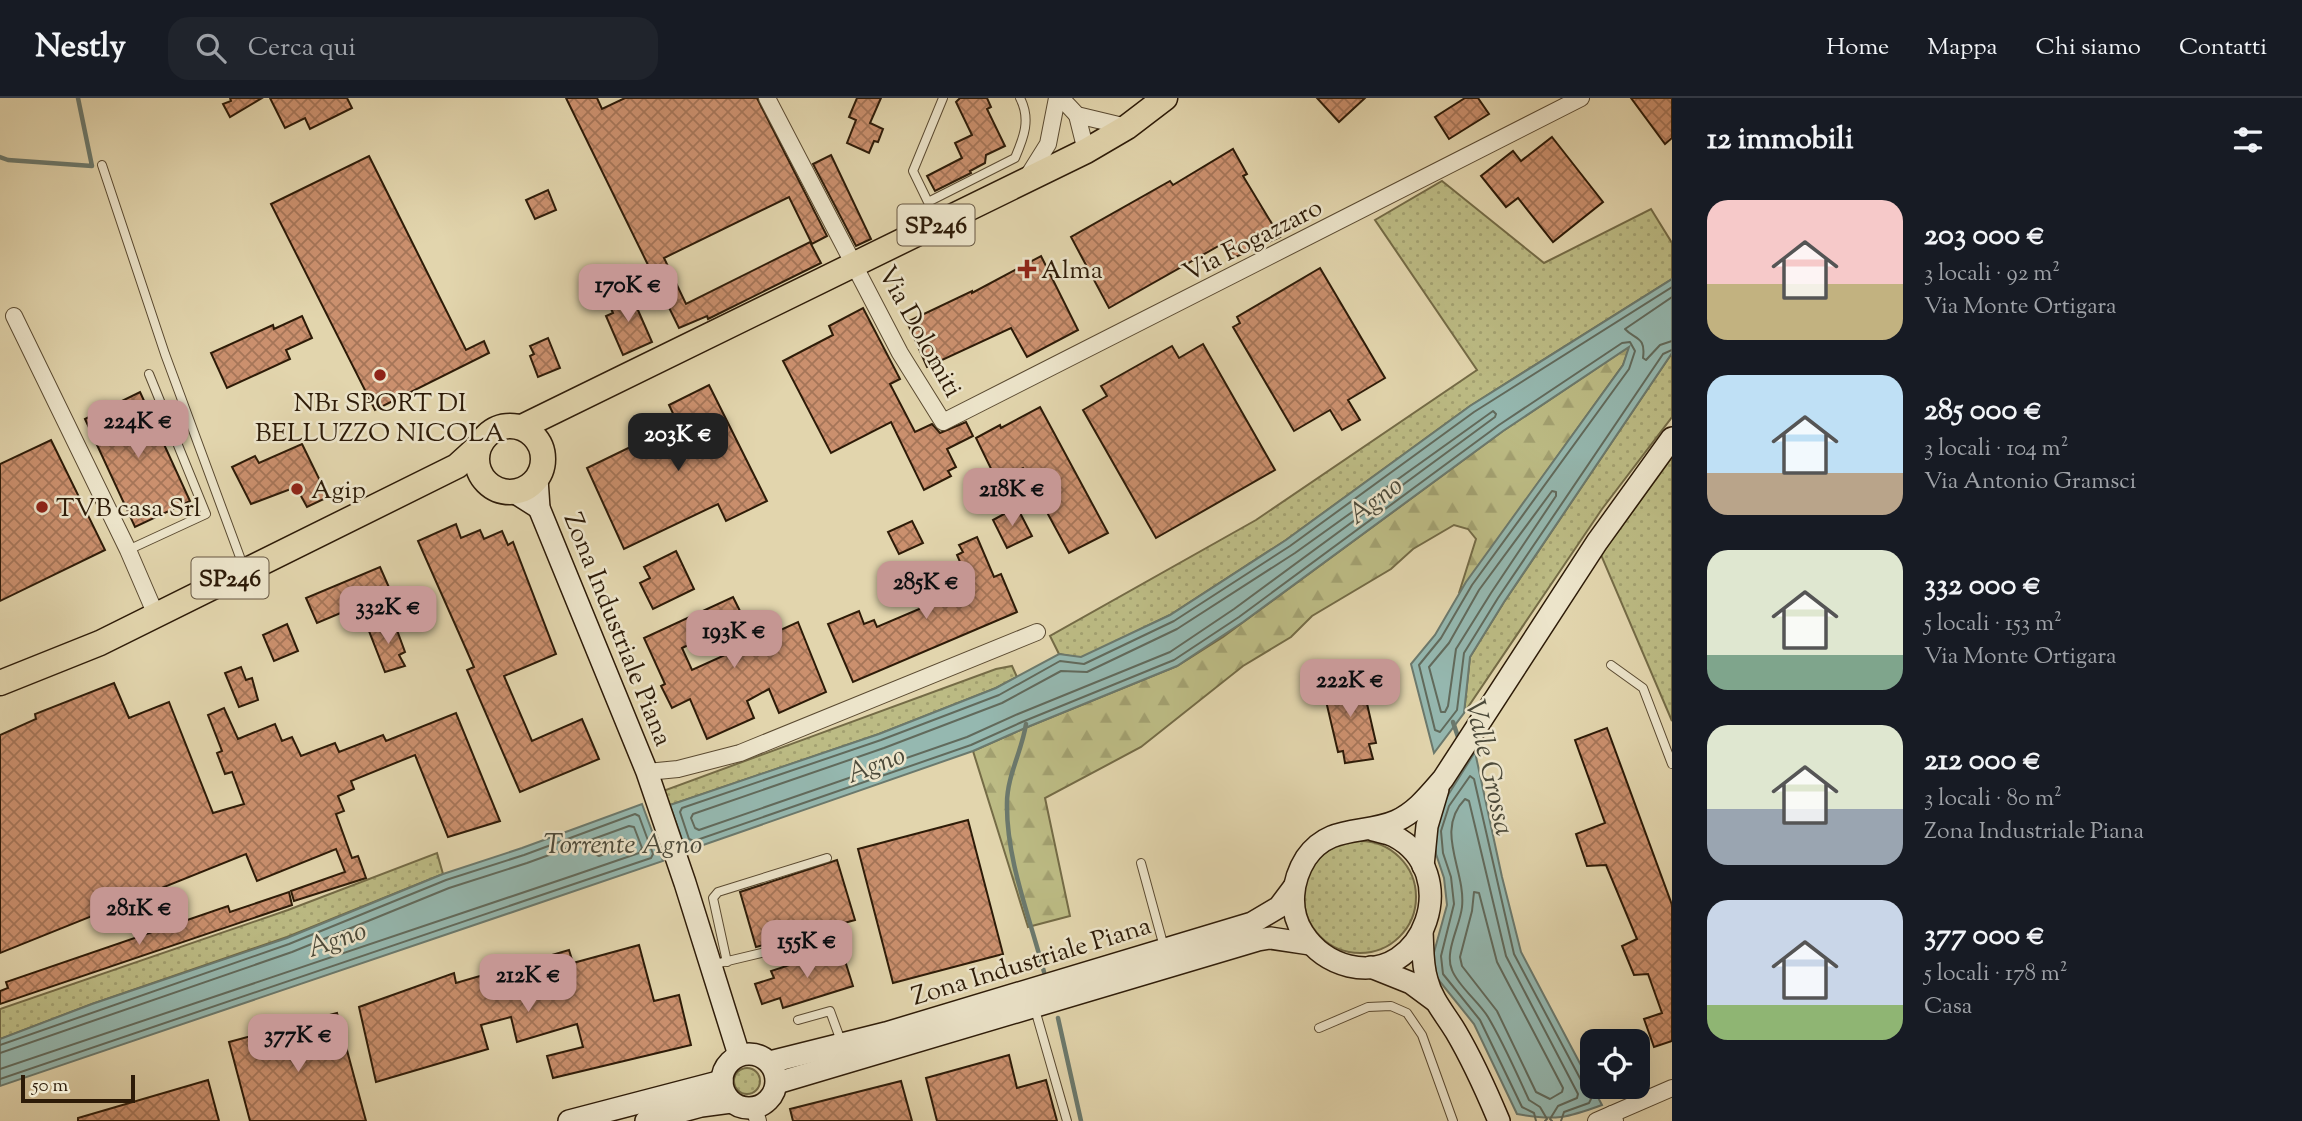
<!DOCTYPE html>
<html lang="it">
<head>
<meta charset="utf-8">
<style>
  body { margin:0; font-family:"Sorts Mill Goudy",serif; background:#20242c; color:#f1f3f6; height:100vh; display:flex; flex-direction:column; font-size:26px; white-space:nowrap }
  * { box-sizing:border-box; margin:0 }
  p { font-size:23px; color:#9ea1a6 }
  .icon { flex:none; width:38px; height:38px; fill:none; stroke:currentColor; stroke-width:2; stroke-linecap:round; stroke-linejoin:round }
  .map { position:relative; flex:1; overflow:hidden }
  .side { display:flex; flex-direction:column; background:#171b24; width:630px }
  .side>* { flex:none }
  .fabs { position:absolute; left:1580px; top:931px; display:grid; gap:14px }
  .fabs a { display:grid; place-items:center; width:70px; height:70px; border-radius:14px; background:#171b24; box-shadow:0 7px 28px #0002; font-size:35px }
  .scale { position:absolute; left:21px; bottom:18px; width:114px; box-sizing:border-box; padding-left:7px; border:4px solid #2d1b08; border-top:0; font-size:19px; line-height:24px; white-space:nowrap; color:#2d1b08; -webkit-text-stroke:5px #ece4ca; paint-order:stroke }
  .price { position:absolute; translate:-50% -60px; padding:0 16px; border-radius:14px; background:#c59692; color:#111; font-size:23px; line-height:46px; filter:drop-shadow(0 2px 4px #0008) }
  .price::after { content:''; position:absolute; left:50%; top:42px; width:21px; height:16px; margin-left:-10px; background:inherit; clip-path:polygon(0 0,100% 0,50% 100%) }
  .price.current { background:#222; color:#fff }
  ul { padding:0; list-style:none }
  li { display:flex; align-items:center; gap:21px; height:175px; padding:0 35px }
  li span { display:grid; place-items:center; flex:none; width:196px; height:140px; border-radius:21px; color:#555 }
  li>.icon { margin-inline-start:auto }
  span .icon { width:84px; height:84px; fill:#fffc; stroke-width:1 }
  li b { font-size:30px }
  h2 { display:flex; justify-content:space-between; align-items:center; height:84px; padding:0 35px; font-size:30px }
  header { display:flex; align-items:center; gap:42px; box-sizing:border-box; height:98px; padding:0 35px; background:#171b24; border-bottom:2px solid #363941 }
  header strong { font-size:33px }
  nav { display:flex; gap:38px; margin-inline-start:auto; font-size:24px }
  .search { width:490px; height:63px; background:#20242c; display:flex; align-items:center; gap:18px; box-sizing:border-box; padding:0 24px; border-radius:21px; color:#9ea1a6; font-size:26px }
  main { display:flex; flex:1; min-height:0 }
  .map>svg:first-child { display:block }
</style>
</head>
<body>
<header>
<strong>Nestly</strong>
<div class="search"><svg class="icon" aria-label="search" viewBox="0 0 24 24"><circle cx="10" cy="10" r="6"/><path d="M15 15l6 6"/></svg>Cerca qui</div>
<nav><a>Home</a><a>Mappa</a><a>Chi siamo</a><a>Contatti</a></nav>
</header>
<main>
<div class="map">
<svg width="1672" height="1023" viewBox="0 0 1672 1023">
  <defs>
    <pattern id="green-dots" width="8" height="8" patternUnits="userSpaceOnUse" patternTransform="scale(1.75)"><rect width="8" height="8" fill="#bcbb84"/><path d="M2 2h.1M6 6h.1" fill="none" stroke="#a2a070" stroke-width="1.8" stroke-linecap="round"/></pattern>
    <pattern id="forest-firs" width="22" height="20" patternUnits="userSpaceOnUse" patternTransform="scale(1.75)"><rect width="22" height="20" fill="#bcbb84"/><path d="M5 1l3.5 6h-7zM16 11l3.5 6h-7z" fill="#a2a070"/></pattern>
    <pattern id="building-cross-hatch" width="8" height="8" patternUnits="userSpaceOnUse" patternTransform="scale(1.75)"><rect width="8" height="8" fill="#cb906e"/><path d="M0 0l8 8M0 8l8-8" fill="none" stroke="#a57558"/></pattern>
  </defs>
  <rect width="100%" height="100%" fill="#e2d5ad"/>
  <filter id="stains"><feTurbulence type="fractalNoise" baseFrequency=".00286" numOctaves="4"/><feColorMatrix values="0 0 0 0 .2 0 0 0 0 .09 0 0 0 0 .02 0 0 0 .5 -.17"/></filter>
  <radialGradient id="worn" r=".72"><stop offset=".6" stop-color="#630" stop-opacity="0"/><stop offset="1" stop-color="#630" stop-opacity=".3"/></radialGradient>
  <g fill="url(#green-dots)" stroke="#746b46" stroke-width="2">
    <polygon points="1442,83 1544,165 1651,111 1672,145 1672,181 1470,308 1286,442 1170,517 1081,560 1059,556 1050,538 1256,422 1477,272 1375,122"/>
    <polygon points="1672,255 1672,319 1602,411 1464,615 1470,559 1504,504"/>
    <polygon points="1672,359 1672,623 1601,457"/>
    <polygon points="1012,568 1017,579 996,590 879,636 670,707 663,693 996,571"/>
    <circle cx="1360" cy="799" r="56"/>
    <polygon points="437,755 443,776 287,839 92,906 0,941 0,911 288,812"/>
    <circle cx="747" cy="983" r="13"/>
  </g>
  <polygon fill="url(#forest-firs)" stroke="#746b46" stroke-width="2" points="1630,248 1623,267 1459,495 1476,441 1468,431 1454,427 1413,451 1391,471 1312,518 1291,539 1243,568 1141,649 1045,700 1070,818 1028,829 973,653 1025,630 1177,568 1223,539 1503,333"/>
  <g fill="#95b8b0" stroke="#6b796d" stroke-width="2">
    <polygon points="1672,181 1672,255 1504,504 1470,559 1464,615 1434,655 1411,566 1435,537 1466,484 1623,267 1629,249 1503,333 1243,524 1177,568 1025,630 973,653 686,753 670,707 879,636 996,590 1059,556 1081,559 1170,517 1286,442 1470,308"/>
    <path d="M1475 654 1502 779 1521 854 1602 1007C1567 1020 1555 1023 1517 1016L1474 926 1437 880 1433 858 1447 807 1444 780 1436 756 1434 732 1443 705Z"/>
    <polygon points="642,706 663,763 0,988 0,941 92,906 287,840 443,776 522,750"/>
  </g>
  <g fill="none" stroke-linecap="round" stroke-linejoin="round">
    <g stroke="#616a5c" stroke-width="2">
      <polyline points="1672,189 1474,314 1290,448 1174,523 1084,566 1060,563 999,597 881,642 682,710 680,714 689,741 694,743 971,647 1022,624 1174,562 1239,519 1499,327 1622,245 1630,244 1635,253 1629,271 1472,487 1441,540 1419,567 1435,632 1440,634 1457,612 1464,555 1498,500 1663,256 1672,252"/>
      <path d="M1672 199 1625 231C1635 242 1646 238 1643 260L1646 262 1660 247 1672 243"/>
      <polygon points="1493,313 1496,316 1495,319 1234,511 1170,554 1018,616 967,639 699,732 695,730 691,720 693,716 884,650 1002,605 1061,573 1087,574 1177,531 1295,455"/>
      <polygon points="1552,393 1556,394 1556,398 1491,495 1456,551 1448,608 1445,614 1441,614 1429,569 1449,545 1479,492"/>
      <polygon points="624,741 628,744 626,748 599,758 595,756 596,751"/>
      <polygon points="1474,794 1479,795 1497,864 1563,990 1562,994 1550,1001 1536,994 1497,913 1462,868 1460,859 1472,813"/>
      <polyline points="0,947 289,846 446,782 524,757 635,716 639,718 653,756 651,760 574,786 0,981"/>
      <polyline points="0,955 292,854 449,790 527,765 629,728 634,729 642,750 639,755 572,778 0,971"/>
      <polyline points="1536,1023 1534,1015 1522,1009 1480,922 1443,876 1441,858 1454,806 1451,779 1443,755 1441,733 1449,708 1470,678 1474,681 1514,856 1591,1001 1589,1005 1564,1014 1561,1023"/>
      <path d="M1545 1023 1547 1021 1540 1009 1529 1002C1516 974 1504 946 1488 919 1479 904 1458 888 1452 872 1444 854 1460 828 1462 809 1466 772 1434 733 1465 701L1469 703 1506 858 1578 996 1577 1000 1558 1008 1550 1021 1552 1023"/>
    </g>
    <g stroke="#6b796d" stroke-width="4.5">
      <polyline points="0,59 8,62 92,68 78,0"/>
      <polyline points="1453,624 1459,642"/>
      <path d="M1026 626C1022 653 1007 678 1007 705 1006 761 1030 820 1044 874"/>
      <polyline points="1058,920 1081,1023"/>
    </g>
  </g>
  <g fill="url(#building-cross-hatch)" stroke="#2d1b08" stroke-width="2">
    <polygon points="230,0 262,0 230,19 223,6 231,3"/>
    <polygon points="270,0 347,0 352,10 310,31 305,20 285,30"/>
    <polygon points="566,0 597,0 602,11 625,0 757,0 827,138 812,146 789,99 664,160 686,206 810,144 821,165 708,221 707,218 679,230"/>
    <polygon points="857,0 881,0 870,25 883,31 878,44 874,43 869,55 847,45 856,22 849,19"/>
    <polygon points="960,0 987,0 991,9 987,11 1005,48 986,57 985,65 970,73 971,75 935,93 927,78 962,60 955,45 972,37 956,4"/>
    <polygon points="1317,0 1365,0 1339,24"/>
    <polygon points="1465,0 1478,0 1489,16 1449,41 1435,19"/>
    <polygon points="1631,0 1672,0 1672,40 1665,46"/>
    <polygon points="1552,39 1603,104 1553,144 1518,100 1506,109 1481,78 1513,53 1521,63"/>
    <polygon points="1233,51 1247,76 1243,78 1280,139 1231,161 1222,146 1109,210 1071,139 1170,83 1173,87"/>
    <polygon points="831,57 871,141 856,148 813,66"/>
    <polygon points="369,58 466,252 484,243 489,255 375,312 271,106"/>
    <polygon points="548,92 556,112 535,121 526,102"/>
    <polygon points="1041,158 1078,232 1027,259 1011,230 927,269 907,224 972,193 972,195"/>
    <polygon points="1320,170 1385,280 1348,302 1360,322 1342,332 1330,312 1294,333 1233,229 1240,225 1237,219"/>
    <polygon points="630,194 652,244 623,257 606,218 613,215 608,204"/>
    <polygon points="863,210 900,281 890,286 915,334 932,326 940,335 966,324 973,338 947,351 956,369 948,373 951,378 924,392 891,324 831,355 783,263 833,237 829,228"/>
    <polygon points="302,218 312,240 286,252 290,261 227,290 211,255 273,227 274,231"/>
    <polygon points="548,240 560,270 538,279 530,258 534,256 530,248"/>
    <polygon points="1203,246 1275,372 1156,440 1083,312 1107,298 1101,288 1172,248 1179,260"/>
    <polygon points="709,287 767,403 726,423 718,406 624,451 587,370 678,326 669,307"/>
    <polygon points="140,294 190,403 135,429 85,321"/>
    <polygon points="1040,309 1108,435 1069,455 1023,370 997,383 976,340 1000,327 1001,330"/>
    <polygon points="51,342 105,452 0,503 0,366"/>
    <polygon points="302,346 328,399 307,409 296,389 251,406 232,369 255,358 259,365"/>
    <polygon points="1017,409 1032,438 1007,450 993,422"/>
    <polygon points="912,423 923,445 899,456 888,434"/>
    <polygon points="456,426 461,440 480,432 484,441 502,433 508,447 513,444 556,556 504,578 532,643 582,621 599,661 520,694 467,572 474,569 418,443"/>
    <polygon points="977,439 994,479 1001,476 1017,514 853,584 828,526 859,513 864,526 874,522 877,529 971,489 957,457 963,454 959,447"/>
    <polygon points="676,453 694,491 653,511 640,485 650,480 644,469"/>
    <polygon points="380,469 391,494 317,525 306,500"/>
    <polygon points="733,499 744,521 682,550 692,572 798,524 826,594 779,615 769,591 747,603 754,620 707,641 690,601 672,610 661,588 665,586 644,540"/>
    <polygon points="394,524 405,554 399,557 405,568 385,574 369,533"/>
    <polygon points="287,526 298,553 274,563 263,537"/>
    <polygon points="241,569 246,582 252,580 258,602 239,609 225,575"/>
    <polygon points="1355,576 1360,597 1365,597 1376,645 1369,646 1373,661 1345,665 1343,653 1338,654 1326,603 1329,602 1324,581"/>
    <polygon points="114,585 129,620 169,604 213,715 244,706 232,674 225,676 217,655 222,653 208,617 224,610 238,641 275,626 282,643 292,639 301,658 335,645 339,654 383,637 386,643 456,615 500,723 448,739 415,657 351,683 354,691 338,698 344,713 336,716 352,760 358,758 366,780 294,803 291,793 345,774 336,751 257,783 246,756 0,855 0,637 36,621 35,616"/>
    <polygon points="1607,630 1672,807 1672,943 1654,949 1644,921 1662,915 1648,876 1634,877 1622,848 1637,841 1606,767 1587,768 1576,736 1605,725 1575,642"/>
    <polygon points="968,722 1003,856 893,885 858,751"/>
    <polygon points="837,762 855,822 756,849 740,794"/>
    <polygon points="289,794 292,807 0,906 0,893 8,890 6,884 228,808 230,814"/>
    <polygon points="639,847 654,903 679,897 691,947 553,980 547,958 583,949 577,926 517,944 511,919 481,927 488,951 376,984 359,909 454,875 456,885 569,852 573,865"/>
    <polygon points="841,850 853,888 783,910 780,900 762,906 755,886 774,880 771,873"/>
    <polygon points="337,915 366,1023 250,1023 229,944"/>
    <polygon points="1009,957 1017,990 1046,982 1057,1023 937,1023 926,980"/>
    <polygon points="208,982 219,1023 78,1023 78,1020"/>
    <polygon points="901,983 912,1023 793,1023 790,1011"/>
  </g>
  <g fill="none" stroke-linecap="round" stroke-linejoin="round">
    <defs>
      <g id="lane">
        <path d="M943 0 913 73 928 104 1015 60C1024 39 1031 21 1020 0"/>
        <polyline points="102,67 165,256 244,470"/>
        <polyline points="128,452 206,416 149,276"/>
        <polyline points="1611,567 1643,590 1672,666"/>
        <polyline points="1141,765 1164,849"/>
        <polyline points="727,864 713,800 718,794 827,760"/>
        <polyline points="711,867 846,835"/>
        <polyline points="1034,908 1067,1023"/>
        <polyline points="798,922 830,913 841,943"/>
        <polyline points="1319,930 1368,909 1391,908 1407,915 1422,937 1453,1023"/>
      </g>
      <g id="street">
        <polyline points="767,0 900,255 943,324 1581,0"/>
        <polyline points="1061,0 1077,17 1127,29"/>
        <polyline points="1077,17 1086,53"/>
        <polyline points="1028,78 1048,46 1057,0"/>
        <polyline points="14,218 128,452 156,517"/>
        <polyline points="647,674 678,671 740,655 1037,534"/>
        <polyline points="754,1010 758,1023"/>
        <polyline points="1596,1023 1612,1016"/>
        <polyline points="1615,1023 1612,1016 1672,990"/>
      </g>
      <g id="secondary">
        <polyline points="537,381 539,410 647,674 685,785 739,957"/>
        <polyline points="514,394 539,410"/>
        <path d="M1373 732C1380 734 1388 735 1394 738 1463 774 1425 886 1349 868 1329 863 1314 852 1303 835 1288 812 1292 782 1306 760 1329 726 1364 737 1396 723 1416 714 1429 697 1443 681L1597 444 1672 340"/>
        <polyline points="1423,768 1427,728 1438,691"/>
        <path d="M1422 834C1423 850 1422 866 1427 882 1432 902 1446 917 1456 934 1473 963 1486 992 1499 1023"/>
        <polyline points="1371,869 1411,885 1434,902"/>
        <circle cx="749" cy="983" r="27"/>
        <polyline points="770,964 886,935 1252,825 1279,809 1294,789"/>
        <polyline points="777,985 1258,842 1270,840 1310,846"/>
        <polyline points="569,1023 722,983"/>
        <polyline points="646,1023 701,1008 731,1004"/>
      </g>
      <g id="primary">
        <circle cx="510" cy="361" r="33"/>
        <polyline points="522,329 1086,53 1127,29 1165,0"/>
        <polyline points="0,585 100,545 457,368 479,348"/>
      </g>
    </defs>
    <use href="#lane" stroke="#5a4a31" stroke-width="10"/>
    <use href="#street" stroke="#5a4a31" stroke-width="18"/>
    <use href="#secondary" stroke="#2d1b08" stroke-width="24"/>
    <use href="#primary" stroke="#2d1b08" stroke-width="27"/>
    <use href="#lane" stroke="#ece4ca" stroke-width="8"/>
    <use href="#street" stroke="#ece4ca" stroke-width="16"/>
    <use href="#secondary" stroke="#ece4ca" stroke-width="21"/>
    <use href="#primary" stroke="#e2d5ad" stroke-width="24"/>
  </g>
  <g fill="#8f2418" stroke="#ece4ca" stroke-width="2.5">
    <path d="M1023.5 160.5h7v7h7v7h-7v7h-7v-7h-7v-7h7z"/>
    <circle cx="380" cy="277" r="7"/>
    <circle cx="297" cy="391" r="7"/>
    <circle cx="42" cy="409" r="7"/>
  </g>
  <g text-anchor="middle" stroke-width="5" stroke-linejoin="round" paint-order="stroke">
    <g fill="#ece4ca" stroke="#665742" stroke-width="2">
      <rect x="897.5" y="106.5" width="77" height="41" rx="5"/>
      <rect x="191.5" y="459.5" width="77" height="41" rx="5"/>
    </g>
    <g font-size="24" font-weight="bold" fill="#2d1b08">
      <text x="936" y="135">SP246</text>
      <text x="230" y="488">SP246</text>
    </g>
    <g font-size="26" fill="#2d1b08" stroke="#ece4ca">
      <text transform="translate(1252 141) rotate(-27)" y="9">Via Fogazzaro</text>
      <text transform="translate(921 233) rotate(61)" y="9">Via Dolomiti</text>
      <text transform="translate(619 531) rotate(68)" y="9">Zona Industriale Piana</text>
      <text transform="translate(1031 862) rotate(-17)" y="9">Zona Industriale Piana</text>
    </g>
    <g font-size="26" fill="#2d1b08" stroke="#ece4ca" text-anchor="start">
      <text x="1041" y="180">Alma</text>
      <text x="380" y="313" text-anchor="middle">NB1 SPORT DI<tspan x="380" dy="30">BELLUZZO NICOLA</tspan></text>
      <text x="311" y="400">Agip</text>
      <text x="56" y="418">TVB casa Srl</text>
    </g>
    <g font-size="28" font-style="italic" fill="#4c4a3a" stroke="#ece4ca">
      <text transform="translate(1374 401) rotate(-37)" y="10">Agno</text>
      <text transform="translate(875 665) rotate(-21)" y="10">Agno</text>
      <text transform="translate(1491 669) rotate(77)" y="10">Valle Grossa</text>
      <text x="623" y="755">Torrente Agno</text>
      <text transform="translate(336 840) rotate(-19)" y="10">Agno</text>
    </g>
  </g>
  <rect width="100%" height="100%" filter="url(#stains)"/>
  <rect width="100%" height="100%" fill="url(#worn)"/>
</svg>
<div class="fabs">
<a><svg class="icon" aria-label="locate" viewBox="0 0 24 24"><circle cx="12" cy="12" r="6"/><path d="M12 2v4M12 18v4M2 12h4M18 12h4"/></svg></a>
</div>
<div class="scale">50 m</div>
<b class="price" style="left:628px;top:226px">170K €</b>
<b class="price" style="left:138px;top:362px">224K €</b>
<b class="price current" style="left:678px;top:375px">203K €</b>
<b class="price" style="left:1012px;top:430px">218K €</b>
<b class="price" style="left:926px;top:523px">285K €</b>
<b class="price" style="left:388px;top:548px">332K €</b>
<b class="price" style="left:734px;top:572px">193K €</b>
<b class="price" style="left:1350px;top:621px">222K €</b>
<b class="price" style="left:139px;top:849px">281K €</b>
<b class="price" style="left:807px;top:882px">155K €</b>
<b class="price" style="left:528px;top:916px">212K €</b>
<b class="price" style="left:298px;top:976px">377K €</b>
</div>
<section class="side">
<h2>12 immobili<svg class="icon" aria-label="filters" viewBox="0 0 24 24"><path d="M4 7h16M4 17h16"/><circle cx="9" cy="7" r="2"/><circle cx="15" cy="17" r="2"/></svg></h2>
<ul>
<li><span style="background:linear-gradient(#f6c9c9 60%,#c2b280 0)"><svg class="icon" aria-label="home" viewBox="0 0 24 24"><path d="M3 11l9-7 9 7M6 9v11h12V9"/></svg></span><div><b>203 000 €</b><p>3 locali · 92 m²</p><p>Via Monte Ortigara</p></div></li>
<li><span style="background:linear-gradient(#bfe0f5 70%,#b9a48a 0)"><svg class="icon" aria-label="home" viewBox="0 0 24 24"><path d="M3 11l9-7 9 7M6 9v11h12V9"/></svg></span><div><b>285 000 €</b><p>3 locali · 104 m²</p><p>Via Antonio Gramsci</p></div></li>
<li><span style="background:linear-gradient(#dfe7d0 75%,#7fa58c 0)"><svg class="icon" aria-label="home" viewBox="0 0 24 24"><path d="M3 11l9-7 9 7M6 9v11h12V9"/></svg></span><div><b>332 000 €</b><p>5 locali · 153 m²</p><p>Via Monte Ortigara</p></div></li>
<li><span style="background:linear-gradient(#dfe7d0 60%,#9aa5b1 0)"><svg class="icon" aria-label="home" viewBox="0 0 24 24"><path d="M3 11l9-7 9 7M6 9v11h12V9"/></svg></span><div><b>212 000 €</b><p>3 locali · 80 m²</p><p>Zona Industriale Piana</p></div></li>
<li><span style="background:linear-gradient(#c9d6e8 75%,#8fb573 0)"><svg class="icon" aria-label="home" viewBox="0 0 24 24"><path d="M3 11l9-7 9 7M6 9v11h12V9"/></svg></span><div><b>377 000 €</b><p>5 locali · 178 m²</p><p>Casa</p></div></li>
</ul>
</section>
</main>
</body>
</html>
